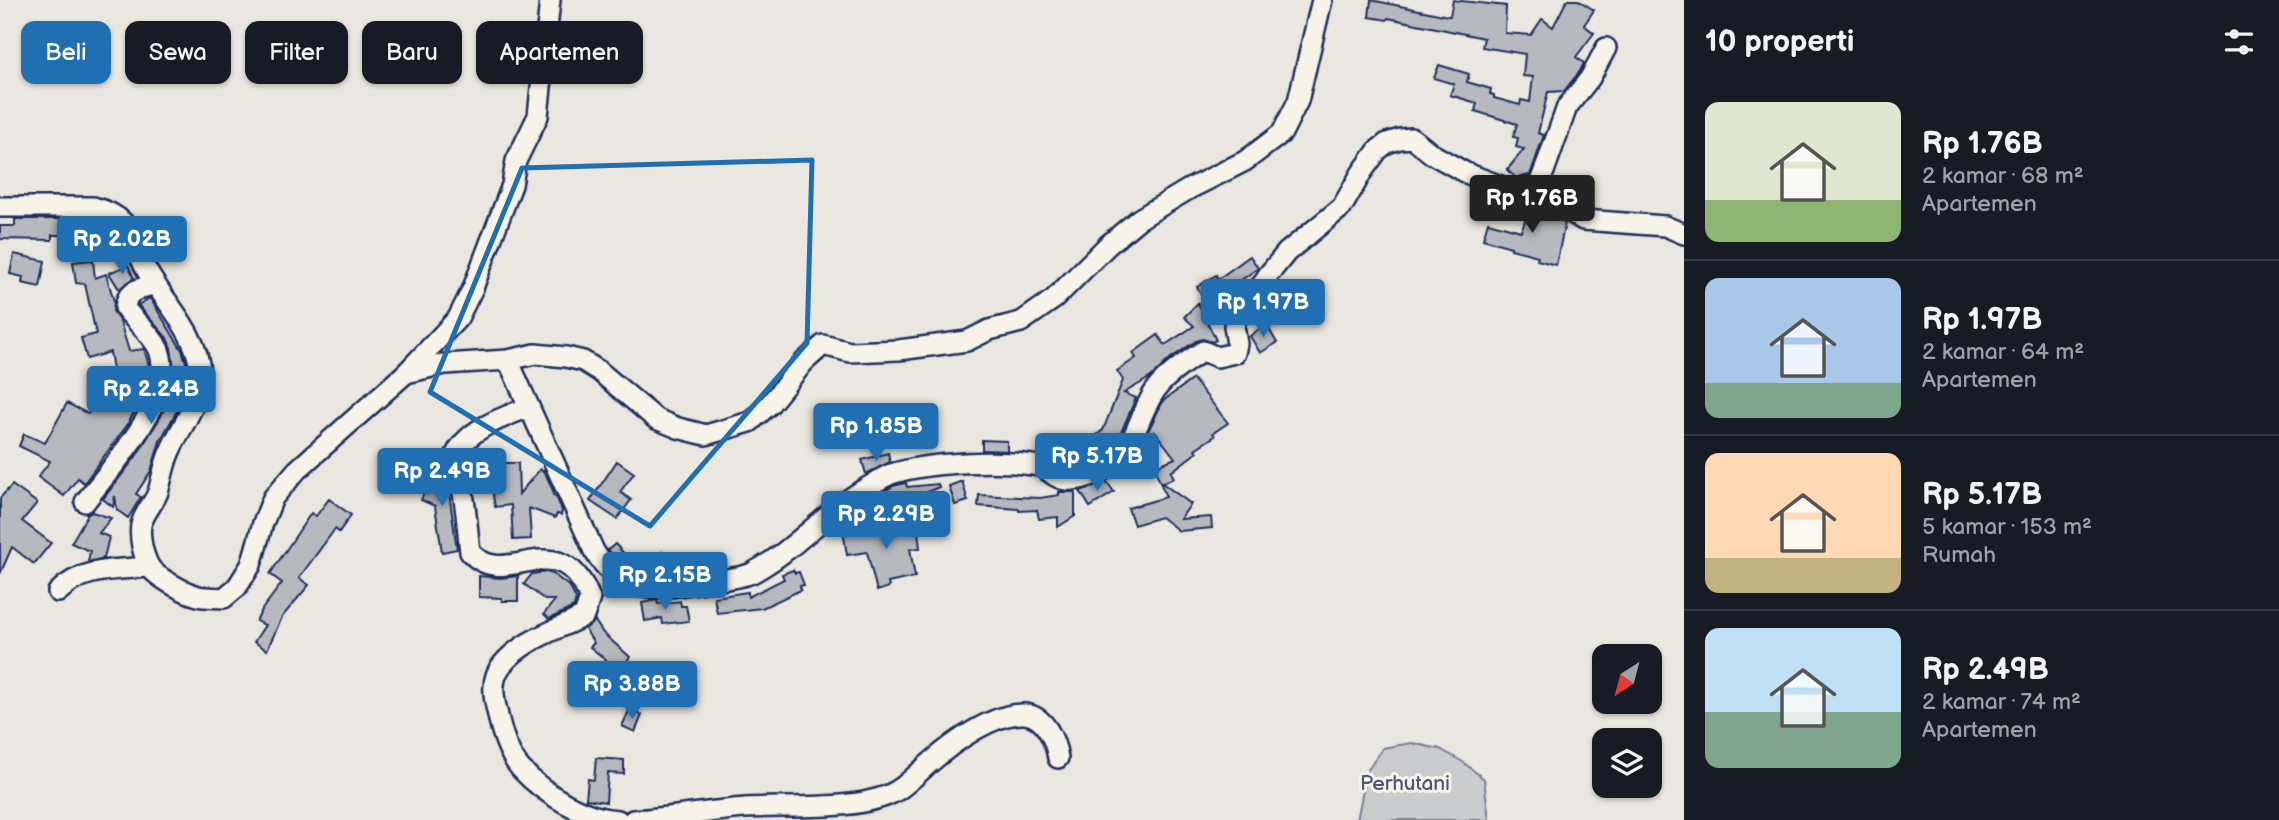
<!DOCTYPE html>
<html lang="id">
<head>
<meta charset="utf-8">
<style>
  body { margin:0; font-family:"Balsamiq Sans",sans-serif; background:#20242c; color:#f1f3f6; height:100vh; display:flex; flex-direction:column; font-size:26px; white-space:nowrap }
  * { box-sizing:border-box; margin:0 }
  p { font-size:23px; color:#9ea1a6 }
  .icon { flex:none; width:38px; height:38px; fill:none; stroke:currentColor; stroke-width:2; stroke-linecap:round; stroke-linejoin:round }
  .map { position:relative; flex:1; overflow:hidden }
  .panel { display:flex; flex-direction:column; background:#171b24; width:595px }
  .panel>* { flex:none }
  .top-card { position:absolute; left:21px; top:21px; width:665px; height:63px; display:flex; gap:14px }
  .needle { width:46px; rotate:216deg }
  .tools { position:absolute; left:1592px; top:644px; display:grid; gap:14px }
  .tools a { display:grid; place-items:center; width:70px; height:70px; border-radius:14px; background:#171b24; box-shadow:0 2px 5px #0004; font-size:35px }
  .price { position:absolute; translate:-50% -60px; padding:0 16px; border-radius:7px; background:#1f6fb2; color:#fff; font-size:23px; line-height:46px; filter:drop-shadow(0 2px 4px #0008) }
  .price::after { content:''; position:absolute; left:50%; top:42px; width:21px; height:16px; margin-left:-10px; background:inherit; clip-path:polygon(0 0,100% 0,50% 100%) }
  .price.active { background:#222; color:#fff }
  ul { padding:0; list-style:none }
  li { display:flex; align-items:center; gap:21px; height:175px; padding:0 21px }
  li+li { border-top:2px solid #363941 }
  li span { display:grid; place-items:center; flex:none; width:196px; height:140px; border-radius:14px; color:#555 }
  li>.icon { margin-inline-start:auto }
  span .icon { width:84px; height:84px; fill:#fffc; stroke-width:1 }
  li b { font-size:30px }
  h2 { display:flex; justify-content:space-between; align-items:center; height:84px; padding:0 21px; font-size:30px }
  .chip { padding:0 24px; border-radius:14px; background:#171b24; box-shadow:0 2px 5px #0004; font-size:24px; line-height:63px }
  .chip.active { background:#1f6fb2; color:#fff }
  main { display:flex; flex:1; min-height:0 }
  .map>svg:first-child { display:block }
</style>
</head>
<body>
<main>
<div class="map">
<svg width="1684" height="820" viewBox="0 0 1684 820">
  <rect width="100%" height="100%" fill="#eae7e0"/>
  <filter id="ink" filterUnits="userSpaceOnUse"><feTurbulence type="fractalNoise" baseFrequency=".0143" numOctaves="2"/><feDisplacementMap in="SourceGraphic" scale="14" xChannelSelector="R" yChannelSelector="G"/><feConvolveMatrix kernelMatrix="1 2 1 2 8 2 1 2 1" color-interpolation-filters="sRGB"/></filter>
  <g filter="url(#ink)">
    <polygon fill="#cbcccd" stroke="#737e96" stroke-width="2" points="1411,743 1440,749 1463,762 1484,779 1489,820 1357,820 1367,771 1383,748"/>
    <g fill="#b6babf" stroke="#1b2f5e" stroke-width="2">
      <polygon points="1371,0 1448,16 1450,16 1453,0 1506,6 1505,33 1531,35 1542,19 1553,27 1567,0 1578,0 1594,10 1584,25 1594,33 1576,57 1584,63 1580,71 1564,91 1548,92 1538,133 1544,135 1530,175 1516,178 1507,170 1524,149 1516,147 1518,138 1513,137 1517,124 1475,111 1477,103 1450,95 1454,84 1434,78 1439,65 1469,74 1467,82 1491,89 1490,94 1494,95 1494,98 1520,105 1521,100 1530,102 1533,77 1523,76 1525,54 1482,47 1484,38 1388,18 1387,20 1369,17"/>
      <polygon points="1532,202 1565,223 1556,265 1537,260 1538,256 1511,249 1511,247 1483,239 1488,222 1521,231"/>
      <polygon points="15,219 65,219 65,235 52,235 52,240 0,239 0,226 15,226"/>
      <polygon points="91,222 110,242 100,250 82,231"/>
      <polygon points="14,254 45,261 40,287 22,283 23,277 10,274"/>
      <polygon points="1250,256 1258,268 1240,281 1245,289 1240,296 1236,299 1230,290 1207,304 1197,287 1216,275 1218,279"/>
      <polygon points="93,260 95,278 106,274 114,301 113,311 120,322 129,351 144,349 150,369 147,386 128,424 84,483 78,478 64,496 38,477 50,461 19,446 24,434 45,443 67,403 88,414 104,392 99,388 113,369 110,352 87,359 81,338 96,334 85,284 76,283 73,262"/>
      <polygon points="128,265 134,278 119,289 109,273"/>
      <polygon points="1280,283 1290,297 1253,321 1251,319 1259,312 1275,286"/>
      <polygon points="150,298 182,350 186,362 187,382 178,409 160,441 151,471 136,494 141,497 128,518 117,510 115,496 113,507 103,499 135,458 161,416 170,393 174,371 171,348 167,338 138,305"/>
      <polygon points="1198,303 1216,340 1212,342 1203,339 1196,341 1171,358 1151,377 1124,393 1136,398 1118,439 1104,455 1093,462 1075,467 1065,467 1056,462 1071,452 1070,449 1084,441 1086,443 1103,430 1123,380 1117,371 1136,358 1133,353 1158,335 1165,345 1194,326 1184,317"/>
      <polygon points="1266,324 1277,343 1260,353 1250,336"/>
      <polygon points="1193,379 1228,423 1213,433 1215,436 1195,449 1197,452 1171,472 1174,478 1162,483 1191,504 1180,519 1211,517 1212,528 1179,531 1161,517 1134,525 1128,508 1166,497 1154,467 1175,458 1155,432 1144,460 1135,457 1163,401"/>
      <polygon points="982,440 1007,441 1007,451 982,450"/>
      <polygon points="888,453 890,462 866,474 862,460"/>
      <polygon points="617,461 634,473 620,492 631,500 617,519 590,501"/>
      <polygon points="494,463 518,463 519,494 540,469 543,472 544,470 554,493 553,495 556,496 562,511 561,515 557,514 555,518 529,508 531,539 513,540 511,505 495,507 492,489 494,489"/>
      <polygon points="435,468 444,470 447,479 457,549 442,552 435,506 421,500"/>
      <polygon points="962,481 968,501 955,505 949,486"/>
      <polygon points="1107,482 1114,492 1090,507 1080,491"/>
      <polygon points="906,483 907,487 938,484 939,487 927,492 929,513 915,512 914,497 874,513 869,501 893,486"/>
      <polygon points="12,485 37,503 22,521 51,543 34,564 12,547 0,574 0,498"/>
      <polygon points="1059,492 1075,492 1075,516 1058,527 1058,517 1039,519 1037,510 1019,511 1019,509 978,506 979,495 1040,498 1059,495"/>
      <polygon points="329,499 351,515 339,532 335,529 299,578 309,585 282,617 267,650 254,642 265,625 256,621 263,608 282,583 270,574 311,513 316,516"/>
      <polygon points="92,512 111,518 99,533 109,537 104,558 88,562 90,551 71,543 88,514"/>
      <polygon points="917,523 920,548 910,549 915,577 888,583 889,587 877,591 867,552 847,555 843,531"/>
      <polygon points="615,544 630,560 658,564 662,552 682,558 684,561 680,573 659,576 640,570 644,575 634,573 620,563 608,550"/>
      <polygon points="793,570 795,573 799,572 804,585 800,586 801,590 762,608 717,613 714,597 748,592 748,597 784,579 782,574"/>
      <polygon points="546,572 553,574 570,587 576,599 574,607 549,619 544,614 555,600 545,600 524,584 532,574"/>
      <polygon points="479,576 500,578 518,576 518,601 502,601 502,598 479,597"/>
      <polygon points="657,600 658,604 680,601 681,606 686,606 689,621 663,624 662,618 645,621 642,603"/>
      <polygon points="595,621 603,633 630,657 623,666 621,664 617,669 590,647 594,643 585,629"/>
      <polygon points="630,709 642,715 635,732 622,726"/>
      <polygon points="596,758 624,760 624,774 608,773 606,802 586,799 588,779 594,780"/>
    </g>
    <g fill="none" stroke-linecap="round" stroke-linejoin="round">
      <defs>
        <g id="minor">
          <polyline points="1537,191 1567,107 1590,78 1606,48"/>
          <path d="M0 207H93C136 218 128 238 147 271 165 303 199 335 200 373 201 403 181 426 170 451 164 464 162 479 158 492 154 503 143 514 141 525 139 537 143 555 149 566 155 577 186 593 198 596 206 598 216 597 224 598L237 587 251 565 263 523 273 498 297 470 406 373 445 364 508 360 535 354 566 357 583 361 599 371 656 419 678 428 706 435 750 422 770 404 804 362 823 345 850 352 899 350 967 341 989 330 1021 322 1054 299 1108 245 1139 219 1189 189 1245 161 1282 133 1298 101 1322 0"/>
          <path d="M508 360 594 551C617 587 638 592 679 586 695 583 740 579 752 573 795 550 826 511 868 487 875 483 883 477 891 474 930 462 999 459 1039 466 1047 468 1050 474 1057 477 1069 484 1086 478 1098 473 1138 454 1134 419 1157 388 1169 373 1187 361 1203 351L1217 357 1235 353 1237 344 1234 326 1238 313 1249 305 1268 275 1287 252 1342 207 1362 172 1378 150 1387 143 1400 139 1412 138 1432 154 1466 173 1514 191 1531 187 1583 220 1665 226 1684 234"/>
          <polyline points="406,373 458,318 473,288 512,185 516,161 538,116 550,0"/>
          <path d="M529 407C504 417 469 428 456 454 452 462 456 467 459 475 466 499 467 527 470 552 506 593 558 520 590 598L584 616C557 630 522 640 502 665 491 678 493 695 497 711 501 731 507 753 521 769 545 795 584 818 618 820"/>
          <path d="M85 502C112 466 177 398 159 350 152 334 135 322 125 308 127 289 138 290 154 284"/>
          <path d="M58 592C83 567 116 570 149 567"/>
          <path d="M633 820C671 818 708 811 745 808 787 805 863 812 898 790 910 782 920 771 931 762 953 743 994 712 1025 714 1045 716 1055 740 1058 758"/>
        </g>
      </defs>
      <use href="#minor" stroke="#1b2f5e" stroke-width="24"/>
      <use href="#minor" stroke="#f7f3e8" stroke-width="19"/>
    </g>
  </g>
  <path fill="none" stroke="#1f6fb2" stroke-width="5" stroke-linejoin="round" d="M812 160 807 343 650 526 430 392 522 168Z"/>
  <g text-anchor="middle" stroke-width="6" stroke-linejoin="round" paint-order="stroke">
    <g font-size="21" fill="#47567a" stroke="#f7f3e8">
      <text x="1405" y="790">Perhutani</text>
    </g>
  </g>
</svg>
<div class="tools">
<a><svg class="needle" viewBox="-14 -14 28 28"><path d="M0-13l5 13h-10z" fill="#e53935"/><path d="M0 13l5-13h-10z" fill="#9ea1a6"/></svg></a>
<a><svg class="icon" aria-label="layers" viewBox="0 0 24 24"><path d="M12 4l9 5-9 5-9-5zM3 14l9 5 9-5"/></svg></a>
</div>
<b class="price active" style="left:1532px;top:235px">Rp 1.76B</b>
<b class="price" style="left:122px;top:276px">Rp 2.02B</b>
<b class="price" style="left:1263px;top:339px">Rp 1.97B</b>
<b class="price" style="left:151px;top:426px">Rp 2.24B</b>
<b class="price" style="left:876px;top:463px">Rp 1.85B</b>
<b class="price" style="left:1097px;top:493px">Rp 5.17B</b>
<b class="price" style="left:442px;top:508px">Rp 2.49B</b>
<b class="price" style="left:886px;top:551px">Rp 2.29B</b>
<b class="price" style="left:665px;top:612px">Rp 2.15B</b>
<b class="price" style="left:632px;top:721px">Rp 3.88B</b>
<div class="top-card">
<a class="chip active">Beli</a>
<a class="chip">Sewa</a>
<a class="chip">Filter</a>
<a class="chip">Baru</a>
<a class="chip">Apartemen</a>
</div>
</div>
<section class="panel">
<h2>10 properti<svg class="icon" aria-label="filters" viewBox="0 0 24 24"><path d="M4 7h16M4 17h16"/><circle cx="9" cy="7" r="2"/><circle cx="15" cy="17" r="2"/></svg></h2>
<ul>
<li><span style="background:linear-gradient(#dfe7d0 70%,#8fb573 0)"><svg class="icon" aria-label="home" viewBox="0 0 24 24"><path d="M3 11l9-7 9 7M6 9v11h12V9"/></svg></span><div><b>Rp 1.76B</b><p>2 kamar · 68 m²</p><p>Apartemen</p></div></li>
<li><span style="background:linear-gradient(#a9c7e8 75%,#7fa58c 0)"><svg class="icon" aria-label="home" viewBox="0 0 24 24"><path d="M3 11l9-7 9 7M6 9v11h12V9"/></svg></span><div><b>Rp 1.97B</b><p>2 kamar · 64 m²</p><p>Apartemen</p></div></li>
<li><span style="background:linear-gradient(#ffd9b3 75%,#c2b280 0)"><svg class="icon" aria-label="home" viewBox="0 0 24 24"><path d="M3 11l9-7 9 7M6 9v11h12V9"/></svg></span><div><b>Rp 5.17B</b><p>5 kamar · 153 m²</p><p>Rumah</p></div></li>
<li><span style="background:linear-gradient(#bfe0f5 60%,#7fa58c 0)"><svg class="icon" aria-label="home" viewBox="0 0 24 24"><path d="M3 11l9-7 9 7M6 9v11h12V9"/></svg></span><div><b>Rp 2.49B</b><p>2 kamar · 74 m²</p><p>Apartemen</p></div></li>
</ul>
</section>
</main>
</body>
</html>
